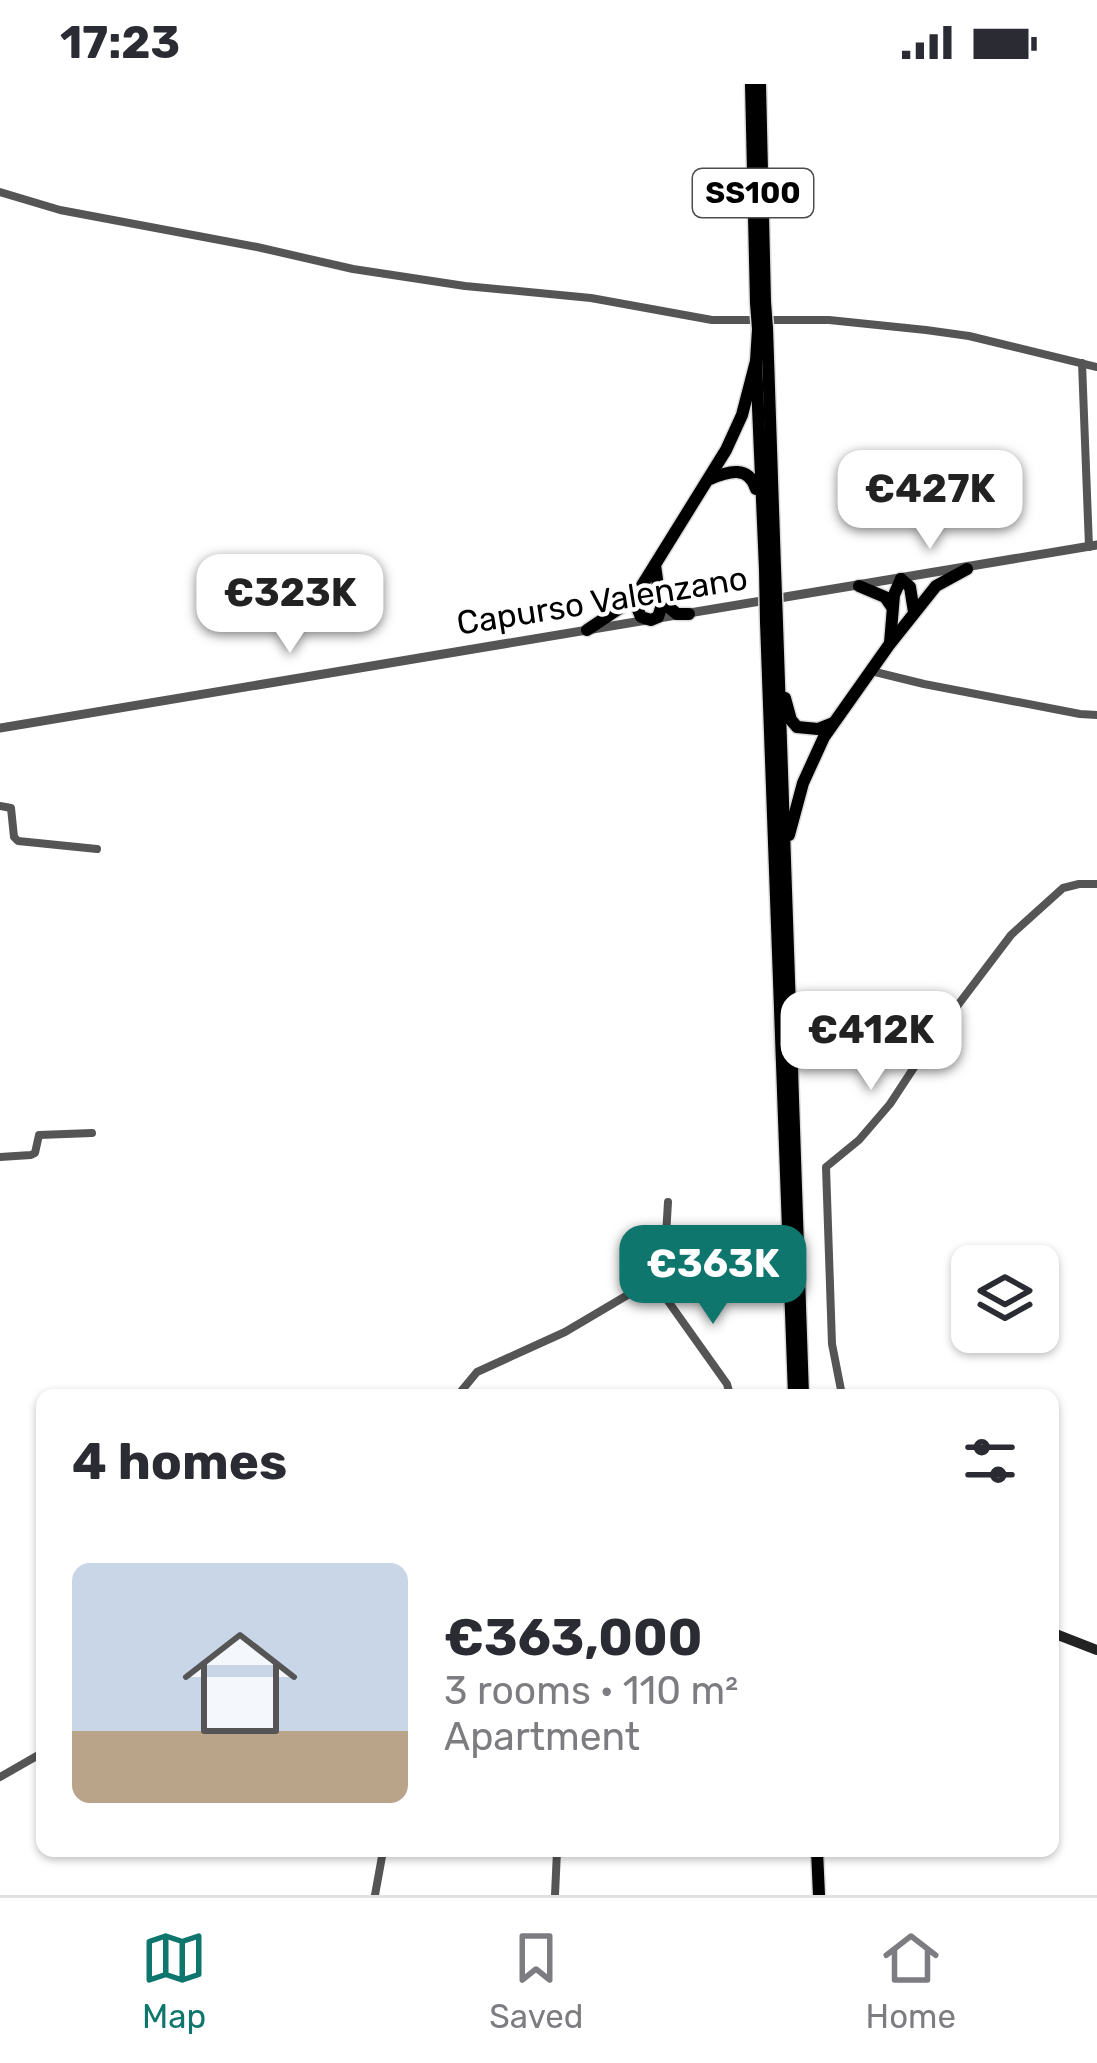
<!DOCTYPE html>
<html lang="en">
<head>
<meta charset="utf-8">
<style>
  body { margin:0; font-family:Rubik,sans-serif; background:#f7f7f7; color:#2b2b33; height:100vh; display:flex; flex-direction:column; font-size:45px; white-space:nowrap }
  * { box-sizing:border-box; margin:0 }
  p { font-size:39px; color:#7c7c81 }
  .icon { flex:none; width:66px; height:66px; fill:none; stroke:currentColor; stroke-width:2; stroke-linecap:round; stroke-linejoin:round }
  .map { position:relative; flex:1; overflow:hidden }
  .side { position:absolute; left:36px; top:1305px; width:1023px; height:468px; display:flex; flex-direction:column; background:#fff; border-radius:18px; box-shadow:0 3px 9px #0004 }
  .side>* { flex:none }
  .buttons { position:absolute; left:951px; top:1161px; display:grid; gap:24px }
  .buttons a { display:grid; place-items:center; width:108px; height:108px; border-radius:18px; background:#fff; box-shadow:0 3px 9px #0004; font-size:60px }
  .price { position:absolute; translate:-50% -102px; padding:0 27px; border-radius:24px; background:#fff; color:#222; font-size:39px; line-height:78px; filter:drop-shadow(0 3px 6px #0008) }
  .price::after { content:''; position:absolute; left:50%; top:72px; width:36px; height:27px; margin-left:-18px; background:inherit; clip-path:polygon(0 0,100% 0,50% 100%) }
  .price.current { background:#0f766e; color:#fff }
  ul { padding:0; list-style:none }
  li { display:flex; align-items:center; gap:36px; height:300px; padding:0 36px }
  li+li { border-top:3px solid #e1e1e2 }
  li span { display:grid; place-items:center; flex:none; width:336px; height:240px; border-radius:18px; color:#555 }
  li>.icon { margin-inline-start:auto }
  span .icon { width:144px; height:144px; fill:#fffc; stroke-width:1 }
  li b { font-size:51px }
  h2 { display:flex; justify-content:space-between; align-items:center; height:144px; padding:0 36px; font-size:51px }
  .status { display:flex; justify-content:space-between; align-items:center; height:84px; padding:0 60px; background:#fff; direction:ltr }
  .status svg { height:33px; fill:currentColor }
  .dock { display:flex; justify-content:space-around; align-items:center; height:168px; border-top:3px solid #e1e1e2; background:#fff; font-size:33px; color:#7c7c81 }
  .dock a { display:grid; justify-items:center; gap:6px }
  .dock .current { color:#0f766e }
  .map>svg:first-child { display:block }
</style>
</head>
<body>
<div class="status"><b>17:23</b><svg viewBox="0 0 49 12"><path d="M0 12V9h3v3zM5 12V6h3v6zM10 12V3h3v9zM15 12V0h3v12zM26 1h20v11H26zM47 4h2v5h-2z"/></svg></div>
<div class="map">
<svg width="1097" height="1811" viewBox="0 0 1097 1811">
  <rect width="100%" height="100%" fill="#fff"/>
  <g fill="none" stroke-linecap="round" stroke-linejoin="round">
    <defs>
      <g id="trunk">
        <polyline points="751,0 756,219"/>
        <polyline points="760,0 765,218"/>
        <polyline points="767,244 775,484"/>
        <polyline points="758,245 756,277 765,485"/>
        <path d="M710 395C728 387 749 381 756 405"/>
        <polyline points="901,495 910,503 914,528"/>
        <polyline points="859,502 885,513 892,523"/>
        <polyline points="638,508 638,526 641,533 651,536 658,533 661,524 655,481"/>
        <polyline points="660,516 677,530 689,530"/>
        <polyline points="766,538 794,1311"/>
        <polyline points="777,539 803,1311"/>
        <polyline points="587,546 626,520 638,508 726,366 742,331 756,277"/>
        <polyline points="890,559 894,511 901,495"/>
        <polyline points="785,614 791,636 797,643 818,645 833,639"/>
        <polyline points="789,751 803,699 824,653 889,561 936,502 967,485"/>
        <polyline points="817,1767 819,1811"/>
      </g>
    </defs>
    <use href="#trunk" stroke="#dbdbdb" stroke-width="15"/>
    <g stroke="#555" stroke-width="8">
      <polyline points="0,108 60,126 257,163 353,185 465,202 591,214 712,236 829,236 926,246 969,252 1097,283"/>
      <polyline points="1082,279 1089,463"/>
      <polyline points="871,587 924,600 1080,630 1097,631"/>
      <polyline points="0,722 11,724 14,753 18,757 97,765"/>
      <polyline points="0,1073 31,1071 35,1069 39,1051 92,1049"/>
      <polyline points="653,1196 727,1300 730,1311"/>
      <polyline points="458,1311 477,1288 565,1248 653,1196 664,1185 668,1118"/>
      <polyline points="842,1311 832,1260 826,1083 859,1056 890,1020 936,950 1011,851 1063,804 1079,800 1097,800"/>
      <polyline points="0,1693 42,1669"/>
      <polyline points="375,1811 383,1767"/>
      <polyline points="555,1811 557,1767"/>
    </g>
    <polyline stroke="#555" stroke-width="9" points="0,644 1097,461"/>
    <polyline stroke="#222" stroke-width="10" points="1053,1549 1097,1566"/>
    <use href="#trunk" stroke="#000" stroke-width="12"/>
    <defs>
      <g id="trunk-bridge">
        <polyline points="765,218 767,244"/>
        <polyline points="756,219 758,245"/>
        <polyline points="775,484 777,539"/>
        <polyline points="765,485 766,538"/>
      </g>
    </defs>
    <use href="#trunk-bridge" stroke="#dbdbdb" stroke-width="15" stroke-linecap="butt"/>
    <use href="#trunk-bridge" stroke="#000" stroke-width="12"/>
  </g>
  <g text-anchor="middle" stroke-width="9" stroke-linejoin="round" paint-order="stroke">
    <rect fill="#fff" stroke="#4c4c4c" stroke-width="3" x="693" y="85" width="120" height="48" rx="9"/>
    <g font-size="30" font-weight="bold" fill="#000">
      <text x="753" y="119">SS100</text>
    </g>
    <g font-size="33" fill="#000" stroke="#fff">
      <text transform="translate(602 516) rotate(-9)" y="12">Capurso Valenzano</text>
    </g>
  </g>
</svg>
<div class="buttons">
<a><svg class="icon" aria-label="layers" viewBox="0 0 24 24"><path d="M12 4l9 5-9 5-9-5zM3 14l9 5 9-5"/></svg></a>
</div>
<b class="price" style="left:930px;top:468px">€427K</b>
<b class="price" style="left:290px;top:572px">€323K</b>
<b class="price" style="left:871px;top:1009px">€412K</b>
<b class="price current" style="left:713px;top:1243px">€363K</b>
<section class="side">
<h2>4 homes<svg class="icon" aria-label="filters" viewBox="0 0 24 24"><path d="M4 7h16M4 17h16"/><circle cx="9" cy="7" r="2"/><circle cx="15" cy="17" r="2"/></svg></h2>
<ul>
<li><span style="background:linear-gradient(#c9d6e8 70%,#b9a48a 0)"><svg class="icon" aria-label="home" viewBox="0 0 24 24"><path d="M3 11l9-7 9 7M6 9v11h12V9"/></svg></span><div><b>€363,000</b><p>3 rooms · 110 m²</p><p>Apartment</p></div></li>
</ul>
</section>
</div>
<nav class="dock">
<a class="current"><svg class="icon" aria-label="map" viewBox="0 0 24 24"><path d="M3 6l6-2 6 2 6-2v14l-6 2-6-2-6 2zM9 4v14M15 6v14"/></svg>Map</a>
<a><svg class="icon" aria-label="saved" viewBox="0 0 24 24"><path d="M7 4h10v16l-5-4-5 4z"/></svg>Saved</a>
<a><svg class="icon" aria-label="home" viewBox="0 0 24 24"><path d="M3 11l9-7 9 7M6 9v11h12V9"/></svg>Home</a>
</nav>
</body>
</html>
